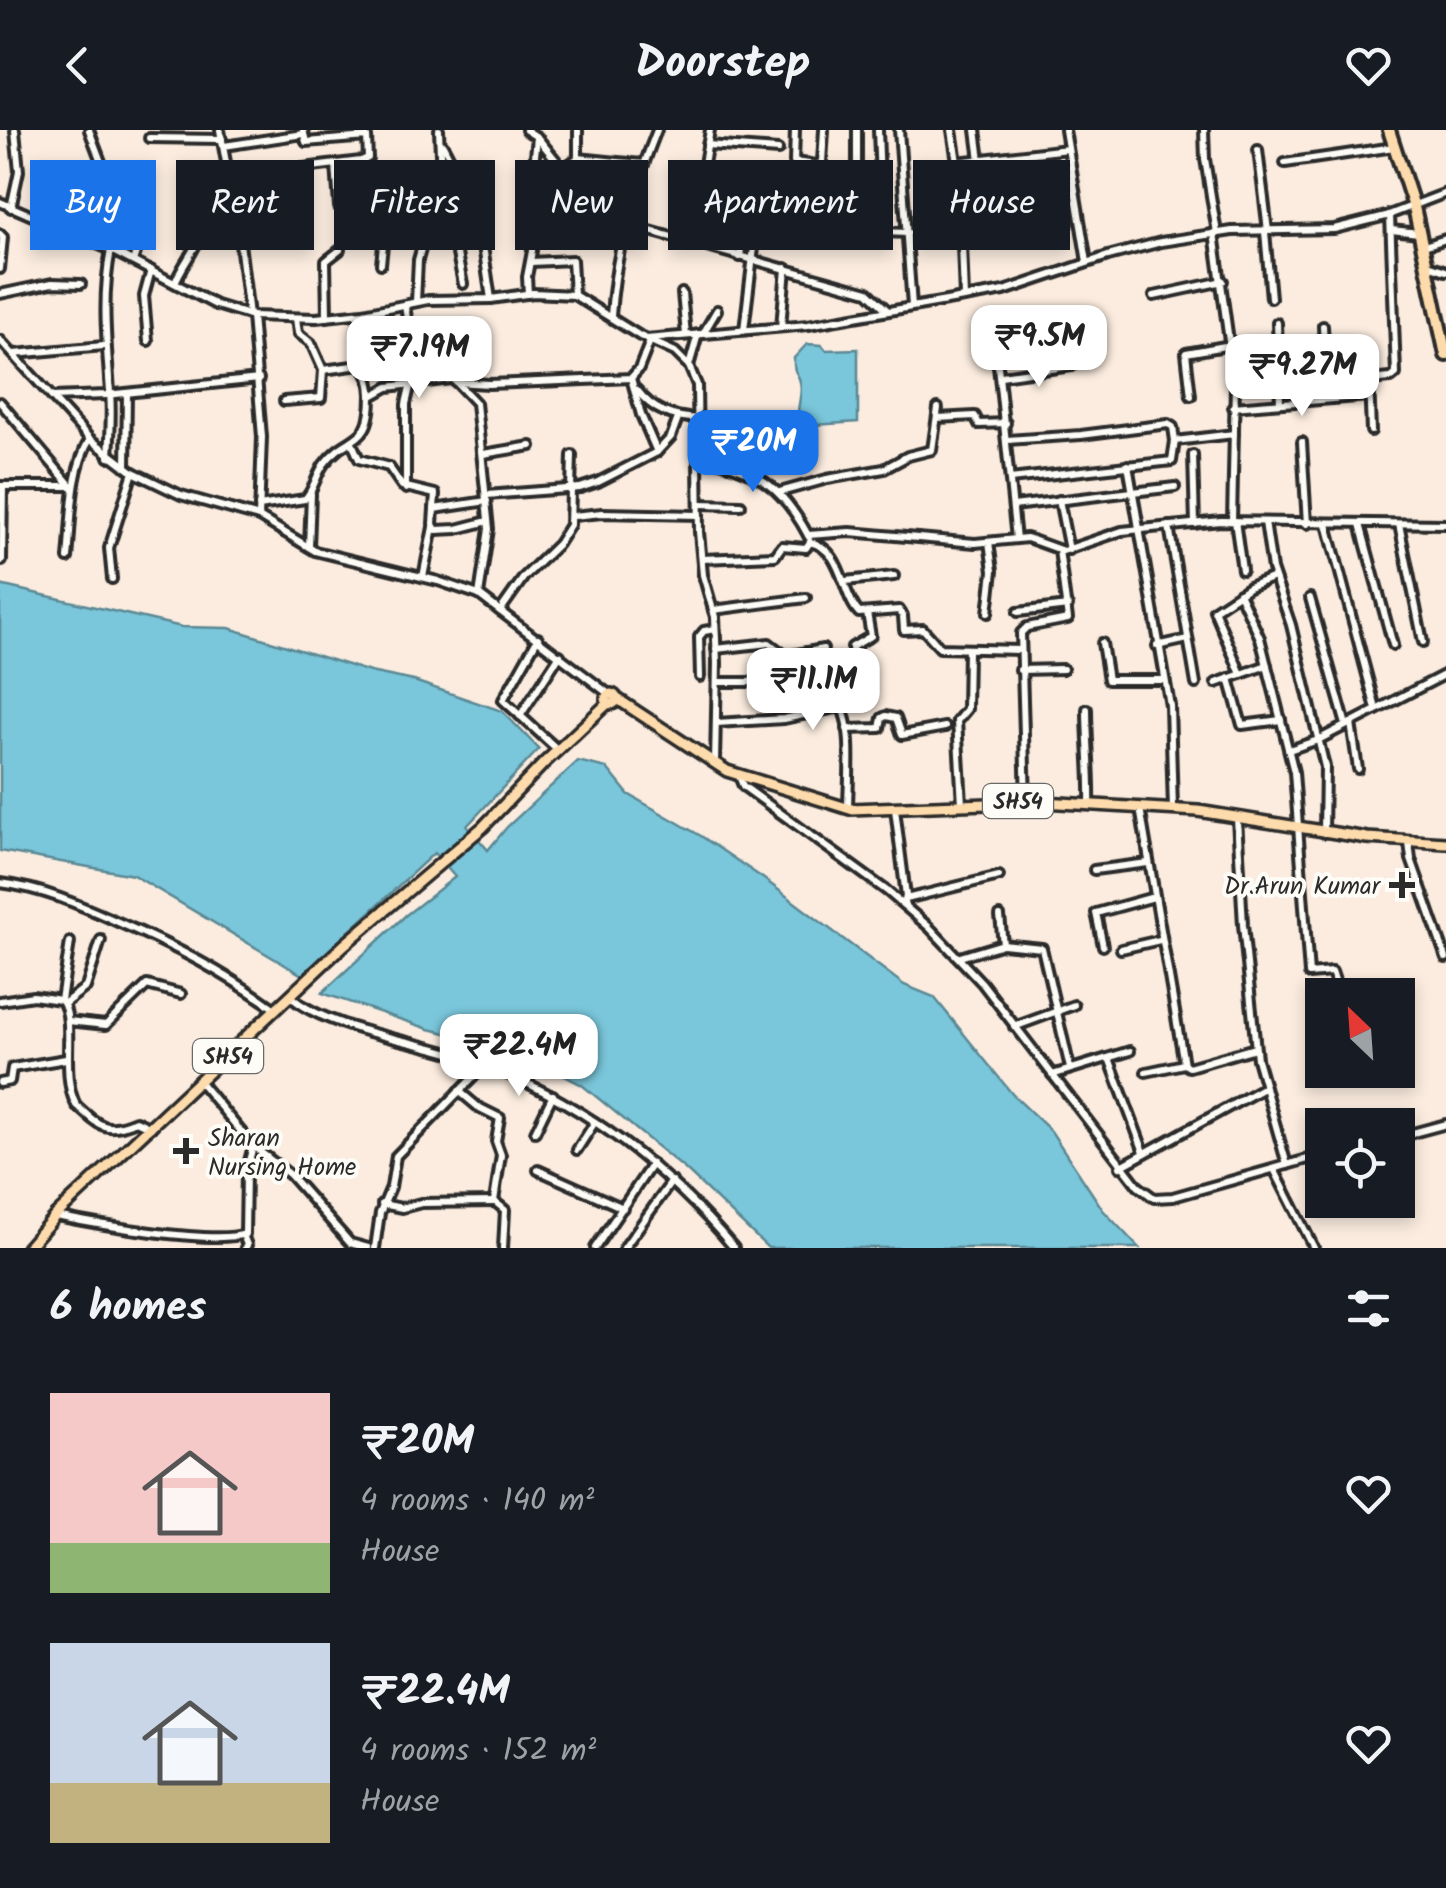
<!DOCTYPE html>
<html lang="en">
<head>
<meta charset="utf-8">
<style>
  body { margin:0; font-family:Kalam,sans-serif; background:#242831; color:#f1f3f6; height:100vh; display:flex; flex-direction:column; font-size:38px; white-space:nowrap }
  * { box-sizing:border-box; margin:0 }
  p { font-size:32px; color:#9ea1a6 }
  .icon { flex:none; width:55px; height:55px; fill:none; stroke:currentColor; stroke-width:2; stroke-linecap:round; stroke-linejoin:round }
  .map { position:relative; height:1118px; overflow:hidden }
  .sheet { display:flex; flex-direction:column; background:#171b24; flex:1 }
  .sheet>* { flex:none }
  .guide { position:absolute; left:30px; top:30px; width:1388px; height:90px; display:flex; gap:20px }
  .needle { width:65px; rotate:335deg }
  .controls { position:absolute; left:1305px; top:848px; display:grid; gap:20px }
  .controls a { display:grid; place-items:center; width:110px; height:110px; border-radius:0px; background:#171b24; box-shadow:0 5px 15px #0003; font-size:50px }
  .price { position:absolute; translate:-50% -85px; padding:0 22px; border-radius:20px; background:#fff; color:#222; font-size:32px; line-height:65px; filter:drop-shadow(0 2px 5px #0008) }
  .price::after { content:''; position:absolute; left:50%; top:60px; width:30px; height:22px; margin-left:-15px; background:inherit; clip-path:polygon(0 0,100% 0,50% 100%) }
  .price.active { background:#1a73e8; color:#fff }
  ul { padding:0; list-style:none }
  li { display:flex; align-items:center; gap:30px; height:250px; padding:0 50px }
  li span { display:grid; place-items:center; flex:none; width:280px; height:200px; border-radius:0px; color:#555 }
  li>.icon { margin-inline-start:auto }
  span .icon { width:120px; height:120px; fill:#fffc; stroke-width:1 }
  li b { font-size:42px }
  h2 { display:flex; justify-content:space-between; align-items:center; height:120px; padding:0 50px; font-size:42px }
  .pill { padding:0 35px; border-radius:0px; background:#171b24; box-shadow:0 5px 15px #0003; font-size:35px; line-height:90px }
  .pill.active { background:#1a73e8; color:#fff }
  header { display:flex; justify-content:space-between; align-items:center; height:130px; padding:0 50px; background:#171b24; font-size:45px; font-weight:700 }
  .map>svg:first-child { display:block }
</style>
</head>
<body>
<header><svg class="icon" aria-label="back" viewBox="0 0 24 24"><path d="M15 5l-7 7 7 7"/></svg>Doorstep<svg class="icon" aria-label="heart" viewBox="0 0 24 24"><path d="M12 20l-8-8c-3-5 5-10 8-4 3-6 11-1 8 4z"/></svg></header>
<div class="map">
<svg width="1446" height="1118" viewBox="0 0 1446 1118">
  <rect width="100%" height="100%" fill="#fbecdf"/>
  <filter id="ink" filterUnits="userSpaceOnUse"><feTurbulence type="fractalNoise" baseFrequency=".01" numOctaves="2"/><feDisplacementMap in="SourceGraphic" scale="20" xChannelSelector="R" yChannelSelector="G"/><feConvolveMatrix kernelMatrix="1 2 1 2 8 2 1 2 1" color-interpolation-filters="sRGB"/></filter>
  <g filter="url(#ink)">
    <g fill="#7ac6da" stroke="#5a8894" stroke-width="2.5">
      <path d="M807 214 822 215 826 220 858 219V292L800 296C794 279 804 265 800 252 798 242 793 244 794 228Z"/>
      <polygon points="0,455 182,497 229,498 370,542 414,551 502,581 539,619 467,696 488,720 507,697 578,631 607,638 628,664 701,706 764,749 904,855 934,867 1013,965 1051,1001 1103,1080 1139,1118 768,1118 686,1040 582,955 512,919 429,899 322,863 406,785 455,747 434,723 302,845 133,745 0,721"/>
    </g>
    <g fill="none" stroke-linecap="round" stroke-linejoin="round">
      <defs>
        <g id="minor">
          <polyline points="89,0 106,45 98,114"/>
          <polyline points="220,0 238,97 249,185"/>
          <polyline points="526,0 537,7 588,70 624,97"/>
          <polyline points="795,0 794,32 817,35 822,32 824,0"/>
          <polyline points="857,0 857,101 908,103"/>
          <polyline points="878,0 882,103"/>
          <polyline points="899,0 912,176"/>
          <polyline points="952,0 957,32 1068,19"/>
          <polyline points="976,0 980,30"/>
          <polyline points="1065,0 1087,132"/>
          <polyline points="1204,0 1205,29 1217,103"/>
          <polyline points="149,8 222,9"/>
          <polyline points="443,15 478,83 491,169"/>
          <polyline points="707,15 778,20"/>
          <polyline points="224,16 303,4"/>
          <polyline points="1258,20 1268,101"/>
          <polyline points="578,28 617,32"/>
          <polyline points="959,32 964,168"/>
          <polyline points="1285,33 1394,17"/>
          <polyline points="336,34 339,77"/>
          <polyline points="562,39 578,28 578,0"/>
          <polyline points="230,47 361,31 368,28 367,7 306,12 303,0"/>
          <polyline points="338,50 369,47"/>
          <polyline points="607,50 617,32 644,34"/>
          <path d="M106 55C150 70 147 92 133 131"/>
          <polyline points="439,65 446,76 454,108 461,111 483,109"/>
          <polyline points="0,72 111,120 216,175 252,186 316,188 363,183 428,170 491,169 533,163 574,165 640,206 675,222 689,236 697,255 699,402 703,445 715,487 717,533 715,633"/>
          <polyline points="11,78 19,41 15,0"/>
          <polyline points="625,94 868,162 887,180"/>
          <polyline points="384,99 425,107"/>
          <polyline points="1391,100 1419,103"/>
          <polyline points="1265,102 1271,168"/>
          <polyline points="1214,103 1235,254 1232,391"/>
          <polyline points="0,104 3,107 0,139"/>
          <polyline points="454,109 463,154"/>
          <polyline points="690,113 710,0"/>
          <polyline points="1424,116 1446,109"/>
          <polyline points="740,127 747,66"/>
          <polyline points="531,132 572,130 574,165"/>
          <polyline points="381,134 386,87"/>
          <polyline points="1428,135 1446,141"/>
          <path d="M175 153C181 137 192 125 198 110 208 83 201 52 228 37"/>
          <polyline points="682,163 686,205"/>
          <polyline points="0,164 52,153 81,154"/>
          <polyline points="528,164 527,147 532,121 530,73 537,7"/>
          <polyline points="1154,166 1223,151"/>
          <polyline points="416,172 418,130 441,48 439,0"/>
          <polyline points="405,175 411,215 416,223 456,252 476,273 489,399 479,465"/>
          <polyline points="252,186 262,307 259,387"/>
          <path d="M611 186C615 122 633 60 657 0"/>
          <polyline points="327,187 326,131 340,120"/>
          <polyline points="1277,193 1280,273"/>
          <polyline points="1323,196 1327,268"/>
          <polyline points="781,197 786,138"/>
          <polyline points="744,200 760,68"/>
          <polyline points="704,202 717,180"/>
          <polyline points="646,209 808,195 1004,161 1108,126 1161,112 1232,101 1334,99 1386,86 1446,63"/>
          <polyline points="0,210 90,309 133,342 181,365 259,387 315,421 438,451 479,465 609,564"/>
          <polyline points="148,211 144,166 151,140"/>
          <polyline points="996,217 1016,409"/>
          <polyline points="14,224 104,216"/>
          <polyline points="689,236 698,204"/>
          <polyline points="1001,246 1072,236"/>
          <polyline points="456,252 489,254 631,248 639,239 650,211"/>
          <path d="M637 260C653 281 671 287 698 289"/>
          <polyline points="372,266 388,257 451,249"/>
          <polyline points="1191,266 1186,223 1231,215"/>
          <polyline points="52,267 106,265 259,249"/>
          <polyline points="284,271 321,268 323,240"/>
          <polyline points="0,272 71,356"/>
          <polyline points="1233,277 1369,266"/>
          <polyline points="937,288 975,286 979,294 1006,293"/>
          <polyline points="1371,301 1369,250 1391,248 1396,244 1390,85"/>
          <polyline points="1007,310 1081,305 1168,294 1173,297 1175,311"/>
          <polyline points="1302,312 1307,394"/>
          <polyline points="352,313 359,329 389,337 402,356 435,364 433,394 436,400 457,399 488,391"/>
          <polyline points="657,322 671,307 678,288"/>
          <polyline points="483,324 531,316"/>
          <polyline points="1193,325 1195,394"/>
          <path d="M698 326C756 341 780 352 809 407"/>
          <path d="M109 327C110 306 112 284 110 263 107 214 101 169 111 120"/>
          <polyline points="1128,335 1170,576 1173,679"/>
          <polyline points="126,337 127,263"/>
          <polyline points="1010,349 1172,331 1175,311 1234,304"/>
          <polyline points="0,356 74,356"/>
          <polyline points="406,359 406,274 411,253"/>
          <polyline points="780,362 827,349 884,339 908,326 932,320 938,278"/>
          <polyline points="486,365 580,358 598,352 657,322 641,285 631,248"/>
          <polyline points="1059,370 1069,420"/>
          <polyline points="699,374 741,375"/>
          <path d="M259 376 305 369C314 360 316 345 324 334 349 301 371 319 371 265 371 253 368 243 360 235L323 240 311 213 298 203 296 188"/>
          <polyline points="1013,376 1175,357"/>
          <polyline points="434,379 487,371"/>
          <polyline points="573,386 602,383 699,385"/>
          <polyline points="1235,391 1242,440"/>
          <polyline points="1265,392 1272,439 1291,495 1325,637 1324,703"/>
          <polyline points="1327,394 1376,579"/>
          <polyline points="1360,394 1393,515"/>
          <polyline points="1399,394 1423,512"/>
          <polyline points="1169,396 1196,554"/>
          <polyline points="808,405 850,402 975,413 1027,408 1063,421 1122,401 1221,391 1446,394"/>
          <polyline points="309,417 311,364"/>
          <path d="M68 428C72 390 70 342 90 309"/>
          <path d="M702 429 775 426 782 416 806 418 810 412C844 420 840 462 859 483L899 480 903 486 904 500 923 499 940 518 1020 520"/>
          <polyline points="2,431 3,356"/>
          <polyline points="423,447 433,397"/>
          <polyline points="112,449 109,418 133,342"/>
          <polyline points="845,451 894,446"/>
          <polyline points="1239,463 1260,508 1294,642 1309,844 1332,842 1336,854"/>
          <polyline points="1310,468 1346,595"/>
          <polyline points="713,480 806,468"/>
          <polyline points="500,481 524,447 558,414 570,395 572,325"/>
          <polyline points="1018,482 1068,476"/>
          <polyline points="988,483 993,441 989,412"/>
          <polyline points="538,508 503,570 558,620"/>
          <polyline points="1102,513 1108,550 1165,550"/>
          <polyline points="1157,516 1188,509"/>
          <polyline points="716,519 769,513 786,526 823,519"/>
          <polyline points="1020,540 1063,539"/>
          <polyline points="1241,544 1214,480 1249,457 1274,447"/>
          <polyline points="700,547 699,507 704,501 715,499"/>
          <polyline points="1229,548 1242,595 1281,590"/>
          <polyline points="717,552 774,552 849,539 853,535 852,517 871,506 867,483"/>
          <polyline points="1216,553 1267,535"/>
          <path d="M1087 579C1087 612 1091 642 1090 675"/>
          <polyline points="520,586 560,525"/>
          <path d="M716 593 784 589 841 577C854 598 848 653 848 679"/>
          <polyline points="1351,593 1358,639"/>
          <polyline points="847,599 880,598 882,588 886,586 896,588 902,605 945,597"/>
          <polyline points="1289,620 1318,610 1446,544"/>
          <polyline points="739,646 743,656 887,761 929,797 982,853 1138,1056 1154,1068 1173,1067 1322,1025"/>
          <polyline points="1026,672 1021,503 1027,497 1068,489 1059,420"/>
          <polyline points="962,674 957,591 967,579 968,520"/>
          <polyline points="1140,678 1184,934 1189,937 1255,918"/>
          <polyline points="895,679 906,766 904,775"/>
          <polyline points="1237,688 1243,795 1257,929 1287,1035"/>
          <polyline points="1409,713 1411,729 1446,828"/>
          <polyline points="1094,740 1148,733"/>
          <path d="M0 753C42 758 80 775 118 792 178 818 222 841 275 879"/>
          <polyline points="906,769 999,746"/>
          <polyline points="1003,814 1042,818 1070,938"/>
          <polyline points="1103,816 1096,783 1154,767"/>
          <polyline points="1121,819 1160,810"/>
          <polyline points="960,827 1003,814 1000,786"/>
          <path d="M290 866C327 900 419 911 469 929 574 966 663 1033 734 1118"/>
          <polyline points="61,870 70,812"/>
          <path d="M0 871 33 866 61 870C77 890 59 943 76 975 99 996 106 1004 136 991L151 998"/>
          <polyline points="65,873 86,857 101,810"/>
          <polyline points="68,891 106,895 147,855 181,864"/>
          <polyline points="1014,897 1074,875"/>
          <polyline points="1109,928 1144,1022"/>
          <polyline points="1146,942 1184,934"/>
          <polyline points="1052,945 1130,921"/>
          <polyline points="0,953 10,951 12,938 66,929"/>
          <polyline points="459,961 478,977 500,988 496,1011 501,1025 494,1071 505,1080 503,1118"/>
          <polyline points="535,1002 553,965"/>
          <polyline points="1398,1007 1446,994"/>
          <polyline points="254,1017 290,1045 350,1113 368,1118"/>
          <polyline points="577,1020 595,992"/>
          <polyline points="1120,1037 1265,957"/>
          <polyline points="1274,1039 1314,1118"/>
          <polyline points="538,1040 623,1078"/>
          <polyline points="382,1074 402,1078 421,1073 495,1072"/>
          <path d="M56 1086C94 1094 213 1115 245 1104L246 1042 253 1016 200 952"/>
          <polyline points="243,1105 247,1115 245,1118"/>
          <polyline points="375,1118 380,1083 391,1057 396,1026 485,935"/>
          <polyline points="595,1118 652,1034"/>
          <polyline points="624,1118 672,1051"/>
        </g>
        <g id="primary">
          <circle cx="611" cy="569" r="5"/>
          <polyline points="616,568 727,641 850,679 1043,672 1198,681 1367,708 1446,713"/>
          <polyline points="27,1118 56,1085 344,815 483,697 544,633 608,573"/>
        </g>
        <polyline id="trunk" points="1389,0 1414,77 1446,225"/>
      </defs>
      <use href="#minor" stroke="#2b2b2b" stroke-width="14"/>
      <use href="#primary" stroke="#2b2b2b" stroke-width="16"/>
      <use href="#trunk" stroke="#2b2b2b" stroke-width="18"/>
      <use href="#minor" stroke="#fdfcf7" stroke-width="6"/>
      <use href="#primary" stroke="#fedbac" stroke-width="9"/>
      <use href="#trunk" stroke="#fedbac" stroke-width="10"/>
    </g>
  </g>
  <g fill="#2b2b2b" stroke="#fdfcf7" stroke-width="4">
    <path d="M1397 740h10v10h10v10h-10v10h-10v-10h-10v-10h10z"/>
    <path d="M181 1006h10v10h10v10h-10v10h-10v-10h-10v-10h10z"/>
  </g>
  <g text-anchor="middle" stroke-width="8" stroke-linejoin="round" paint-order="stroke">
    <g fill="#fdfcf7" stroke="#6a6a68" stroke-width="2.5">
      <rect x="983" y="654" width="70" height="34" rx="8"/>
      <rect x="193" y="909" width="70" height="34" rx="8"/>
    </g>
    <g font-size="22" font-weight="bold" fill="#2b2b2b">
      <text x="1018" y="679">SH54</text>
      <text x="228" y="934">SH54</text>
    </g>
    <g font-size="25" fill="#2b2b2b" stroke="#fdfcf7" text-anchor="end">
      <text x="1380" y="764">Dr.Arun Kumar</text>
      <text x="208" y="1016" text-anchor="start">Sharan<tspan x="208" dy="29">Nursing Home</tspan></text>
    </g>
  </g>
</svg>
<div class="controls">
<a><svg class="needle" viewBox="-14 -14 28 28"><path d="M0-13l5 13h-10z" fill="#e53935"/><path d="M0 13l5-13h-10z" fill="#9ea1a6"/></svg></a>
<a><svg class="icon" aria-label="locate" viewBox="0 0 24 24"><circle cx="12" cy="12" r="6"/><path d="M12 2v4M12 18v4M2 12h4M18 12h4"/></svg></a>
</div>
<b class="price" style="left:1039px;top:260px">₹9.5M</b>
<b class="price" style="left:419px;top:271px">₹7.19M</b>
<b class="price" style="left:1302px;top:289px">₹9.27M</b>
<b class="price active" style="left:753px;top:365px">₹20M</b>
<b class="price" style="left:813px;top:603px">₹11.1M</b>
<b class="price" style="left:519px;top:969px">₹22.4M</b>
<div class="guide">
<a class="pill active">Buy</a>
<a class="pill">Rent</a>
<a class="pill">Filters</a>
<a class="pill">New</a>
<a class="pill">Apartment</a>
<a class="pill">House</a>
</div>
</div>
<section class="sheet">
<h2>6 homes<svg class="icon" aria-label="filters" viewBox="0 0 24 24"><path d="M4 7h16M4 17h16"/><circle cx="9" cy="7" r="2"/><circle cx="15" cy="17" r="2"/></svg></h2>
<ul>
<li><span style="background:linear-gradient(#f6c9c9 75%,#8fb573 0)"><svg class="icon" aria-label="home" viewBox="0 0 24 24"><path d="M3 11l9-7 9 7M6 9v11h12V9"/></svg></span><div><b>₹20M</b><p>4 rooms · 140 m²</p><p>House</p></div><svg class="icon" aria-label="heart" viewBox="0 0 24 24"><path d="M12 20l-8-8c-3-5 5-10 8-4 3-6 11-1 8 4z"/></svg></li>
<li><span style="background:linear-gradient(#c9d6e8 70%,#c2b280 0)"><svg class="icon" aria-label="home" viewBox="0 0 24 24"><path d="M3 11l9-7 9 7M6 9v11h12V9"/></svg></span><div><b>₹22.4M</b><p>4 rooms · 152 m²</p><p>House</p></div><svg class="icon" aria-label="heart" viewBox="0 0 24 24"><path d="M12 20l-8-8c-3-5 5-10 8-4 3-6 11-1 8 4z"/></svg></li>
</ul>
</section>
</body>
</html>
